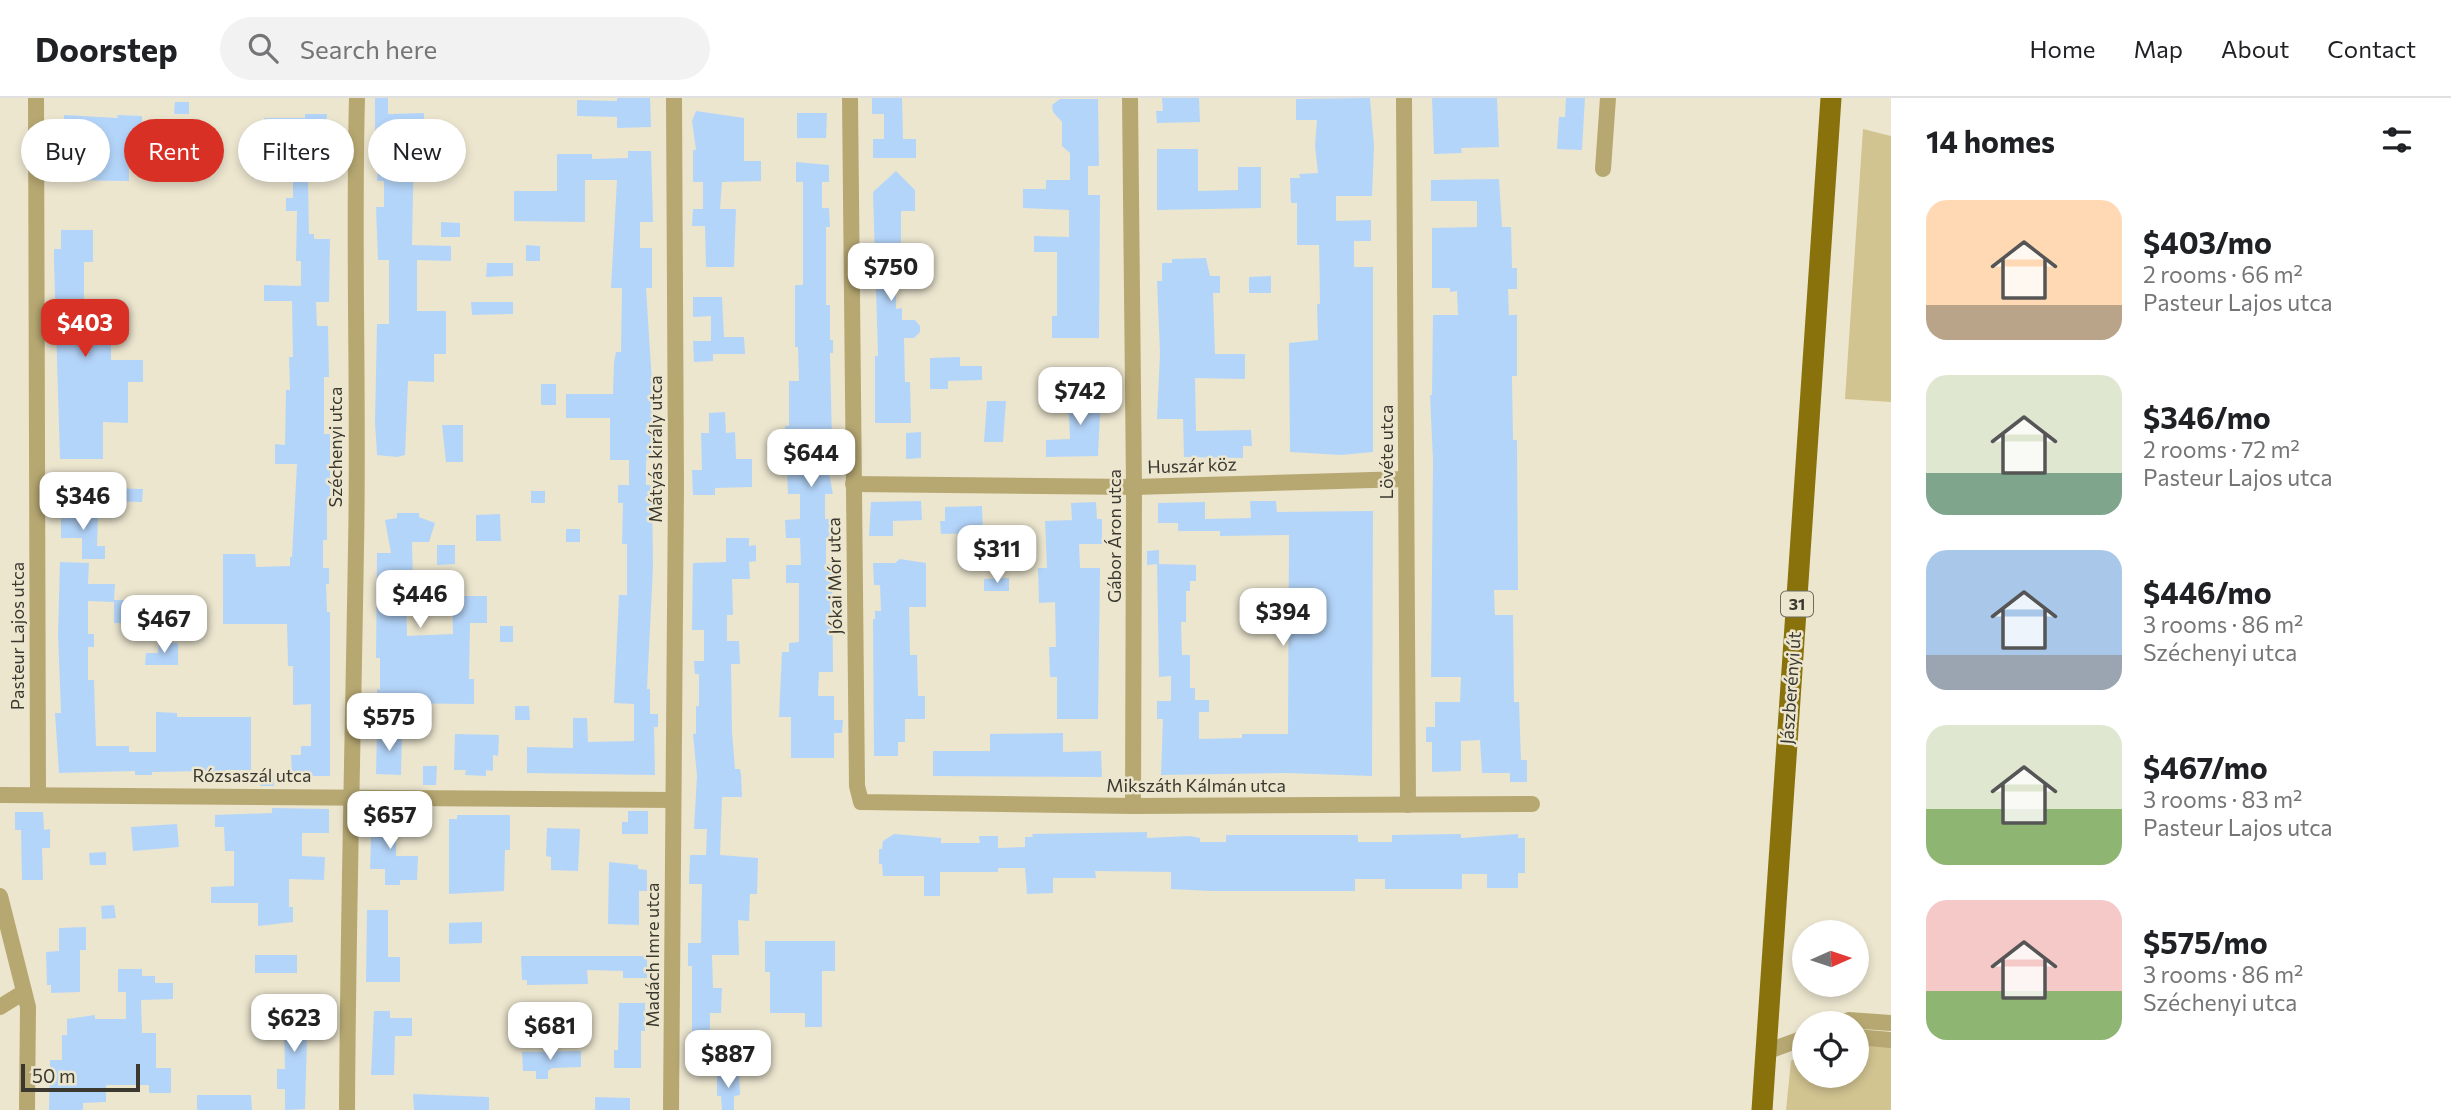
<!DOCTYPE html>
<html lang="en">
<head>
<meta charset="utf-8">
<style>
  body { margin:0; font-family:Commissioner,sans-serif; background:#f2f2f2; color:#202124; height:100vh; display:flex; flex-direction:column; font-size:26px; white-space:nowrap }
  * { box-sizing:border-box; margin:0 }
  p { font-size:23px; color:#757577 }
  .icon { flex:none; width:38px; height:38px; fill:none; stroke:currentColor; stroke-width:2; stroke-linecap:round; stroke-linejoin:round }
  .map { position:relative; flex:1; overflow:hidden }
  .drawer { display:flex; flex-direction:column; background:#fff; width:560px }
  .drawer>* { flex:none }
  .top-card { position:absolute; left:21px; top:21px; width:665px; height:63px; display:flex; gap:14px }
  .needle { width:46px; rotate:87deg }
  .controls { position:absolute; left:1792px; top:822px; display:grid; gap:14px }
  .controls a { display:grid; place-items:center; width:77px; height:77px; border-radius:50%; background:#fff; box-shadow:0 4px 10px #0003; font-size:35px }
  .scale { position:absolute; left:21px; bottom:18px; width:119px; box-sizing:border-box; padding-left:7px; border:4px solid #3a382f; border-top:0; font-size:19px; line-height:24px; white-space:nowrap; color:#3a382f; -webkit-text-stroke:5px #ece6cf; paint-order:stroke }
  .price { position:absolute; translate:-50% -60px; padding:0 16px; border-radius:14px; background:#fff; color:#222; font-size:23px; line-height:46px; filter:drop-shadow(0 2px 4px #0008) }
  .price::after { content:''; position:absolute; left:50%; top:42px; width:21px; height:16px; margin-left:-10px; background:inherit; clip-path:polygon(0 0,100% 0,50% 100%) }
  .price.on { background:#d93025; color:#fff }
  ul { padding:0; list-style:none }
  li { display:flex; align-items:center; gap:21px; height:175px; padding:0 35px }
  li span { display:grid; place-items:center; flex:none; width:196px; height:140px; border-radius:21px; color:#555 }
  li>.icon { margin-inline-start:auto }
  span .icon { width:84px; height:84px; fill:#fffc; stroke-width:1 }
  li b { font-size:30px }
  h2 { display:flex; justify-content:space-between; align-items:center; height:84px; padding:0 35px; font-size:30px }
  .chip { padding:0 24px; border-radius:32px; background:#fff; box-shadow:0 4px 10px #0003; font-size:24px; line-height:63px }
  .chip.on { background:#d93025; color:#fff }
  header { display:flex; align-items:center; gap:42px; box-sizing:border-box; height:98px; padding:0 35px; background:#fff; border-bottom:2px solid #e0e0e0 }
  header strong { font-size:33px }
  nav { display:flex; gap:38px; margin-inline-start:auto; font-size:24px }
  .search { width:490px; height:63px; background:#f2f2f2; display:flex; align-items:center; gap:18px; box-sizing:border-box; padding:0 24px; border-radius:38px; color:#757577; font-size:26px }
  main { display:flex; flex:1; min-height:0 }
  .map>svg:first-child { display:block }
</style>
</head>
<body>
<header>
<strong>Doorstep</strong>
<div class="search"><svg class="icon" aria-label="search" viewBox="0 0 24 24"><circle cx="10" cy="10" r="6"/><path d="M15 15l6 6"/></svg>Search here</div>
<nav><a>Home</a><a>Map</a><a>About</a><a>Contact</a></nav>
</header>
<main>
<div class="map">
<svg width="1891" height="1012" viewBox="0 0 1891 1012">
  <rect width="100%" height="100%" fill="#ece6cf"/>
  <g fill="#d2c491">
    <polygon points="1863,31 1891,38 1891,304 1845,301"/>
    <polygon points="1857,932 1891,935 1891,1012 1786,1012 1791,963 1804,956 1804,978 1857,978"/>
  </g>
  <g fill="#b4d5fa">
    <polygon points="375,0 388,0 388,16 424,15 424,41 414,41 412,147 451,148 451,163 417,162 417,213 446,213 446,256 434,256 434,284 408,283 405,357 397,359 377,357 375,324 377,226 389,226 389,162 378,162 376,109 384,109 384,83 377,83 380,41 375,41"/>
    <polygon points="617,0 650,0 651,29 617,30 617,19 577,18 577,2 617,3"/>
    <polygon points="872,0 902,0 903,41 916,41 916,60 873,60 873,41 884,41 884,16 872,16"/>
    <polygon points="1162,0 1199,0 1200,24 1157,25 1156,13 1163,13"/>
    <polygon points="1370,0 1374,48 1372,98 1336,98 1336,123 1371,122 1371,143 1354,143 1354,169 1373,169 1373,354 1341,357 1290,354 1289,245 1318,242 1317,206 1320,206 1319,147 1297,147 1297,105 1291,105 1290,80 1300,80 1299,76 1318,75 1315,48 1317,22 1296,22 1296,1"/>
    <polygon points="1432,0 1497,0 1499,49 1461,50 1462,55 1434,56"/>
    <polygon points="1566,0 1585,0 1582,52 1557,51 1559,19 1565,19"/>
    <polygon points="1060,1 1098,1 1099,68 1088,68 1088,97 1100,97 1099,240 1052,240 1052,218 1057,218 1057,154 1034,154 1034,138 1069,139 1069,112 1023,110 1023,91 1046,91 1046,82 1070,82 1070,55 1062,48 1062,24 1053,14 1052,7"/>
    <polygon points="175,4 189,4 189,16 174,16"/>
    <polygon points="696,13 744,20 744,63 761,63 761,83 722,84 720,111 736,111 734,169 706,169 705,128 692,128 693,111 703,111 703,84 693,84 693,52 696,52 692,23"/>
    <polygon points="797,15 827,15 826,40 797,40"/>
    <polygon points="305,16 327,16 324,59 330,62 330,71 324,75 324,83 308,83 309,136 314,136 314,141 330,141 329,204 316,204 317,228 328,228 329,279 324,279 324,336 330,336 330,406 327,406 327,442 323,442 323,470 329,470 329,486 326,486 327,514 330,514 330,678 292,678 291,657 301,657 301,648 311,648 311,606 293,607 293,568 288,568 287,526 223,526 223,456 255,456 256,469 290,468 290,459 292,459 297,366 275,366 275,346 285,347 286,292 290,292 289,259 293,259 292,203 264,203 264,187 301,188 301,163 296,163 297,113 286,113 286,100 293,100 293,75 287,71 287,62 293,58 293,39 264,40 264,20 305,20"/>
    <polygon points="64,17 118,20 117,17 142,18 142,42 129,42 129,83 55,82 55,22 64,22"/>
    <polygon points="1157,51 1198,51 1198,93 1238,92 1238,69 1261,69 1261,110 1157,112"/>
    <polygon points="628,53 651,53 653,124 640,124 640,150 652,150 652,190 646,190 653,301 652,362 646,362 646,387 652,387 653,469 647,591 650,591 650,616 658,616 658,629 654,629 655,677 527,675 527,649 573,650 573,620 587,620 588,644 634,643 634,606 614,605 619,497 627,497 627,446 622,446 623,405 618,405 618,387 629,387 629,362 610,362 610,320 566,320 566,296 613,296 614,264 616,254 621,254 622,190 611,190 617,82 585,82 585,124 514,123 514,93 557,93 557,56 592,56 592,61 628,60"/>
    <polygon points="796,64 829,67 829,84 822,84 822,110 829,110 830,129 826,129 826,207 830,207 830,242 833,242 833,255 830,255 832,343 829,343 828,370 833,396 825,396 825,421 831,421 831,440 826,440 826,466 832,466 833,574 819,574 818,598 834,598 834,622 843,622 842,635 834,635 834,660 791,660 791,619 779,619 782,554 789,554 789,545 799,544 799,485 786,485 786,467 801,467 800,440 786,440 785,422 800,421 800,396 788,396 785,328 789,328 789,283 799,283 798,249 795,249 795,187 803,187 803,84 796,84"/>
    <polygon points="896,73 915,92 915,113 901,113 901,155 895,155 896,211 902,210 902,222 915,222 920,228 920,234 914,240 904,240 905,284 910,284 911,325 875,325 875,258 878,258 873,94"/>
    <polygon points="1499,81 1502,129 1511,129 1512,170 1517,170 1517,191 1508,191 1509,217 1517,217 1517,278 1512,278 1513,342 1517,342 1518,492 1494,492 1495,517 1513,517 1514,604 1519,604 1521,662 1527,662 1527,684 1510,684 1510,675 1482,675 1480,642 1461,643 1461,673 1432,674 1432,644 1426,644 1426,629 1435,629 1435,604 1460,604 1461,579 1431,579 1433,363 1430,297 1432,297 1433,217 1458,217 1457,193 1450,194 1450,190 1432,190 1432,130 1477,129 1477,103 1431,103 1431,82"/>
    <polygon points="441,124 460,125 460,139 441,139"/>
    <polygon points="61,132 93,132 93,164 84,164 84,227 111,227 111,262 143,262 143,284 128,284 128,325 103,324 103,361 60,361 54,164 54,151 61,151"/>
    <polygon points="526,147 540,148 540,163 526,163"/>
    <polygon points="1206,160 1210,178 1220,178 1220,195 1213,195 1215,256 1245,256 1245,281 1195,280 1196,333 1251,332 1252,348 1243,348 1243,360 1184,359 1183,321 1157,321 1160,255 1157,183 1162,183 1162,165 1172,165 1172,161"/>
    <polygon points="487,165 513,165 513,178 486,179"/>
    <polygon points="1271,178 1271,195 1249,195 1249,179"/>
    <polygon points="693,199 722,199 724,239 744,239 745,256 713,256 713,263 694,264 693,243 711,243 711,218 693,219"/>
    <polygon points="471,204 513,204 513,216 472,217"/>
    <polygon points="960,259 960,268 982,268 982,282 948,283 948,291 930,291 930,260"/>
    <rect x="541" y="286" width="15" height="21"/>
    <polygon points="1070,293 1101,293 1098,358 1046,359 1046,342 1070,341 1069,316 1067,316"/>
    <polygon points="987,303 1006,303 1003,344 984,344"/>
    <polygon points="725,314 726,335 735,334 736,361 752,361 752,389 715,390 715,397 693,397 692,372 702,372 701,335 709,335 709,315"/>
    <polygon points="442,327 463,327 463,364 446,364"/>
    <polygon points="921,334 921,360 906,361 906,335"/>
    <polygon points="107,390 143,391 142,404 107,403"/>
    <rect x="531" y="393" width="14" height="12"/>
    <polygon points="921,403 922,422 893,423 893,438 869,438 871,404"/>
    <polygon points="1250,403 1276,403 1277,414 1373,413 1372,678 1286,675 1161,677 1163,621 1157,621 1157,603 1171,603 1171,578 1159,579 1157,466 1147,467 1147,453 1159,452 1159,466 1196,467 1196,483 1190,483 1190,493 1186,493 1186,524 1181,524 1182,557 1190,557 1190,590 1195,590 1195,602 1209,602 1209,614 1199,614 1199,641 1242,640 1242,636 1288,636 1289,437 1220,438 1220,433 1178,433 1178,425 1158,425 1158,405 1205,404 1205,421 1251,420"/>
    <polygon points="1096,404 1097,421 1102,421 1102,446 1079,446 1080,470 1100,470 1098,621 1057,621 1057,579 1050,579 1049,549 1056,549 1055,504 1039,505 1038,470 1047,470 1045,423 1072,422 1071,405"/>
    <polygon points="982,408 983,435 941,436 940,423 945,423 945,409"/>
    <polygon points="61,413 98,414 97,448 105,448 105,461 82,461 82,440 61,440"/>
    <polygon points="397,415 419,415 419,419 435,425 429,444 412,444 413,485 406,485 407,538 453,536 452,498 487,498 487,525 470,525 469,581 474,581 474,606 377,605 377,591 380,592 380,560 376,560 377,455 391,455 385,422 397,420"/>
    <polygon points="500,416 501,443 476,443 476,417"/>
    <rect x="566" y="431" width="14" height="13"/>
    <polygon points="726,440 749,440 749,448 756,447 756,463 749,464 750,481 732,481 733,517 727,517 727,543 739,543 740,566 731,566 732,634 735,671 740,671 741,677 742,699 722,699 720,757 758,760 757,796 750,796 749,823 738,822 739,857 712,857 713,890 722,890 721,915 710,915 710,948 689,948 689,934 692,934 692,868 688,868 688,845 701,845 702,786 689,786 690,757 706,757 707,731 694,731 697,678 693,636 696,636 696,608 699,608 699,576 695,576 694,563 704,563 704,532 692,532 693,465 726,464"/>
    <polygon points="437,447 455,447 455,466 437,467"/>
    <polygon points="900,461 926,465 926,509 909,509 910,557 917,557 918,598 925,598 925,621 905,621 905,644 898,644 898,658 874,658 873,521 875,521 875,513 881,513 880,487 874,487 873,465 895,465"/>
    <polygon points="60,464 89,465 88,486 115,486 114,502 151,502 151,526 114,525 114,504 88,503 88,536 94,536 94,549 88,549 88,582 94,582 96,648 129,648 129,654 156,654 156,614 177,615 177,619 251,619 251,672 225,672 225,684 208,684 208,673 152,674 152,677 135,677 135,673 59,675 55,615 61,615 58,536"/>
    <polygon points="1009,480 1009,493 984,493 984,481"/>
    <rect x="500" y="528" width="13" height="16"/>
    <polygon points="159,544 178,545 178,567 145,567 146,555 158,555"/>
    <polygon points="515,608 529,608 530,622 515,622"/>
    <polygon points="377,633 402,633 401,677 376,676"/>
    <polygon points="1063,635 1063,654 1101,653 1102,679 933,678 933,653 990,653 990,636"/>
    <polygon points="455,636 499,637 498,658 493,657 493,673 486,672 486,678 465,677 466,672 454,672"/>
    <polygon points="423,668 437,668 436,687 423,687"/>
    <polygon points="273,674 274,688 260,688 260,675"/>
    <polygon points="272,710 329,711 329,735 302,735 302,758 325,759 324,782 289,781 289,809 293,809 293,824 258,828 258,805 211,805 211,789 234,788 234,753 225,753 224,729 215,729 215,717 272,715"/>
    <polygon points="628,713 648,713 648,736 622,736 622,724 628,724"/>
    <polygon points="15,714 43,714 44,732 50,731 50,750 42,750 43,782 22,782 21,732 15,732"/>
    <polygon points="372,714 396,714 396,758 418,758 417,782 400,782 400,787 385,787 385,771 370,771"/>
    <polygon points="457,717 510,717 510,752 505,752 504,793 449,796 449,721 457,721"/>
    <polygon points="177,726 179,749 133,753 131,729"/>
    <polygon points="547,730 580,731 578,773 551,772 551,759 546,758"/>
    <polygon points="1147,734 1147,740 1190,738 1200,740 1200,744 1226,744 1226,737 1358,737 1358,744 1392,744 1392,737 1461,736 1461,740 1518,736 1518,740 1525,740 1525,775 1518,775 1518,790 1487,790 1487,776 1462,776 1462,791 1385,791 1385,781 1355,781 1355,793 1211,793 1171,791 1171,774 1095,773 1096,780 1053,780 1053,795 1027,796 1025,770 998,770 998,774 940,774 940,798 924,798 924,778 883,778 882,766 879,766 879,751 882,751 883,743 894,736 941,740 941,745 980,745 979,738 998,738 998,750 1025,749 1025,739 1033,739 1032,736"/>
    <polygon points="106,754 106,767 90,767 89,755"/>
    <polygon points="609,764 638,767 638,771 647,772 647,793 639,793 639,827 608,826"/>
    <polygon points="114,807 116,820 102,821 101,808"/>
    <polygon points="367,812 388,812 388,859 400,859 400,884 366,884"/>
    <polygon points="482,824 482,845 449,846 449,825"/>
    <polygon points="86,829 86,852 80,852 80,894 51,895 51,887 47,887 46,854 59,853 59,830"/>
    <polygon points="765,843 835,843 835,873 822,873 822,929 805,929 805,915 770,915 770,874 765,874"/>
    <rect x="255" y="857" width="42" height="18"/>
    <polygon points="521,858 647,858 647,880 623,880 623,873 587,872 588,886 527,887 527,882 522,882"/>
    <polygon points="118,871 142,871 142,878 155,878 155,885 173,885 173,901 141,902 142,935 156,935 156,970 171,970 171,995 149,995 149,987 106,987 106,1004 83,1005 83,1012 49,1012 50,962 62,962 62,937 67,937 67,921 95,917 95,921 126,921 126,894 118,894"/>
    <polygon points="278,905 308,905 305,1011 285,1012 285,991 277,991 277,971 285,971 284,932 278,932"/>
    <polygon points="619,905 645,905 645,933 641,933 641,970 614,970 614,952 618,952"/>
    <polygon points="374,913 390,913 390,920 412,920 412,938 395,938 394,977 371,977"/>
    <polygon points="581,953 581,969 552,970 548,973 548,981 536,981 536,973 523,973 522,954"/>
    <polygon points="717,976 739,976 740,997 734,998 734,1012 722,1012 721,998 717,998"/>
    <polygon points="413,996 489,999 489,1012 414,1012"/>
    <polygon points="197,997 251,997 252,1012 197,1012"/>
    <polygon points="595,999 630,1000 630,1012 595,1012"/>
  </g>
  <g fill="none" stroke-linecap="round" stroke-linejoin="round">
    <g stroke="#b7a872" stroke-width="16">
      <polyline points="36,0 38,697"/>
      <polyline points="850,0 857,688 861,704 1133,708 1532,706"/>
      <polyline points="1130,0 1134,389 1133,708"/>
      <polyline points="1404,0 1408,707"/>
      <polyline points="1603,71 1608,0"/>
      <polyline points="853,386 1134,389 1406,381"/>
      <polyline points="0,697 673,702"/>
      <polyline points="0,798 28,909 27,1012"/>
      <polyline points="0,909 24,894"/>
      <polyline points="1840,926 1849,922 1891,925"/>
      <polyline points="1857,939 1891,942"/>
      <polyline points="1766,954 1804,940"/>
      <path d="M347 1012C348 825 353 638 356 450 359 300 353 150 357 0"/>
      <polyline points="671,1012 676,389 674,0"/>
    </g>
    <polyline stroke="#89720b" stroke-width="21" points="1762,1012 1831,0"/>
  </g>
  <g text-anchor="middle" stroke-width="5" stroke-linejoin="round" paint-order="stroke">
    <rect fill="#ece6cf" stroke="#6f6c5f" stroke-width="2" x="1781" y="493.5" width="32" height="25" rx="5"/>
    <g font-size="16" font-weight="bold" fill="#3a382f">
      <text x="1797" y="512">31</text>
    </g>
    <g font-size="18" fill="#3a382f" stroke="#ece6cf">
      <text transform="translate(336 349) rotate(-90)" y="6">Széchenyi utca</text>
      <text transform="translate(656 351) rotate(-90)" y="6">Mátyás király utca</text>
      <text transform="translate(1387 354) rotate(-90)" y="6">Lövéte utca</text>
      <text transform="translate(1192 368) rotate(-2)" y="6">Huszár köz</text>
      <text transform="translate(1115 438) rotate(-90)" y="6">Gábor Áron utca</text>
      <text transform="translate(835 478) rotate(-91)" y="6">Jókai Mór utca</text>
      <text transform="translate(18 538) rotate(-90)" y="6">Pasteur Lajos utca</text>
      <text transform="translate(1791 590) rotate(-86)" y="6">Jászberényi út</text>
      <text x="252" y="684">Rózsaszál utca</text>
      <text x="1196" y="694">Mikszáth Kálmán utca</text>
      <text transform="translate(653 857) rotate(-90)" y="6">Madách Imre utca</text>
    </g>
  </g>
</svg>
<div class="controls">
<a><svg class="needle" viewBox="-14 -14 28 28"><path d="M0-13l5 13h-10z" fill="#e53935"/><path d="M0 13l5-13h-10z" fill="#757577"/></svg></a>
<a><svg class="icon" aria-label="locate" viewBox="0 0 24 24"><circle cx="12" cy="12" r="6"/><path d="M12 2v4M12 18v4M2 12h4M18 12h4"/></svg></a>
</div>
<div class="scale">50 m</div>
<b class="price" style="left:891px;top:205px">$750</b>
<b class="price on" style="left:85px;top:261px">$403</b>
<b class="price" style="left:1080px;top:329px">$742</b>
<b class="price" style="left:811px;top:391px">$644</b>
<b class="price" style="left:83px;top:434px">$346</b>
<b class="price" style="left:997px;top:487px">$311</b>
<b class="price" style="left:420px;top:532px">$446</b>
<b class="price" style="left:1283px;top:550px">$394</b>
<b class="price" style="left:164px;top:557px">$467</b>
<b class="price" style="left:389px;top:655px">$575</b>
<b class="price" style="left:390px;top:753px">$657</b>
<b class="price" style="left:294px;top:956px">$623</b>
<b class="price" style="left:550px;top:964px">$681</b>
<b class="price" style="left:728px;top:992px">$887</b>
<div class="top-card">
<a class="chip">Buy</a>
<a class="chip on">Rent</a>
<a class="chip">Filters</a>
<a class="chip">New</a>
</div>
</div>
<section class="drawer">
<h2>14 homes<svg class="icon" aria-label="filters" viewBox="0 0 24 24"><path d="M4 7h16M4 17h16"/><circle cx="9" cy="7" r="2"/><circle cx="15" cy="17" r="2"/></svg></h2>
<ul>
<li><span style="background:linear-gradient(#ffd9b3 75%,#b9a48a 0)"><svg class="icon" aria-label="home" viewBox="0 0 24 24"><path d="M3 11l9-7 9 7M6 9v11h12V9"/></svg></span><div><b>$403/mo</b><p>2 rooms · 66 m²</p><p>Pasteur Lajos utca</p></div></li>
<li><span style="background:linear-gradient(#dfe7d0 70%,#7fa58c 0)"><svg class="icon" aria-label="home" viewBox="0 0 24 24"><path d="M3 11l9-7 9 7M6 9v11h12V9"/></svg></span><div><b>$346/mo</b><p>2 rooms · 72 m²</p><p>Pasteur Lajos utca</p></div></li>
<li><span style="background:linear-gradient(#a9c7e8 75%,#9aa5b1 0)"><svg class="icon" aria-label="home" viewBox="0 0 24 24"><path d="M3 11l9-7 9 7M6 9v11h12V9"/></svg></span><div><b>$446/mo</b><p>3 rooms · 86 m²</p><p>Széchenyi utca</p></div></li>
<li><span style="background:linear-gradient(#dfe7d0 60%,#8fb573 0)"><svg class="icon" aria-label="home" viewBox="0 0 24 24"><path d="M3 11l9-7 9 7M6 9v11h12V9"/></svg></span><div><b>$467/mo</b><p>3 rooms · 83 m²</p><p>Pasteur Lajos utca</p></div></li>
<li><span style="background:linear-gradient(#f6c9c9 65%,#8fb573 0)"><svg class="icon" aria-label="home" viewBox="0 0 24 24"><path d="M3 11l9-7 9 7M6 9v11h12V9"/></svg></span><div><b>$575/mo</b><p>3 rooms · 86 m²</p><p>Széchenyi utca</p></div></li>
</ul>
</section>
</main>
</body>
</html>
